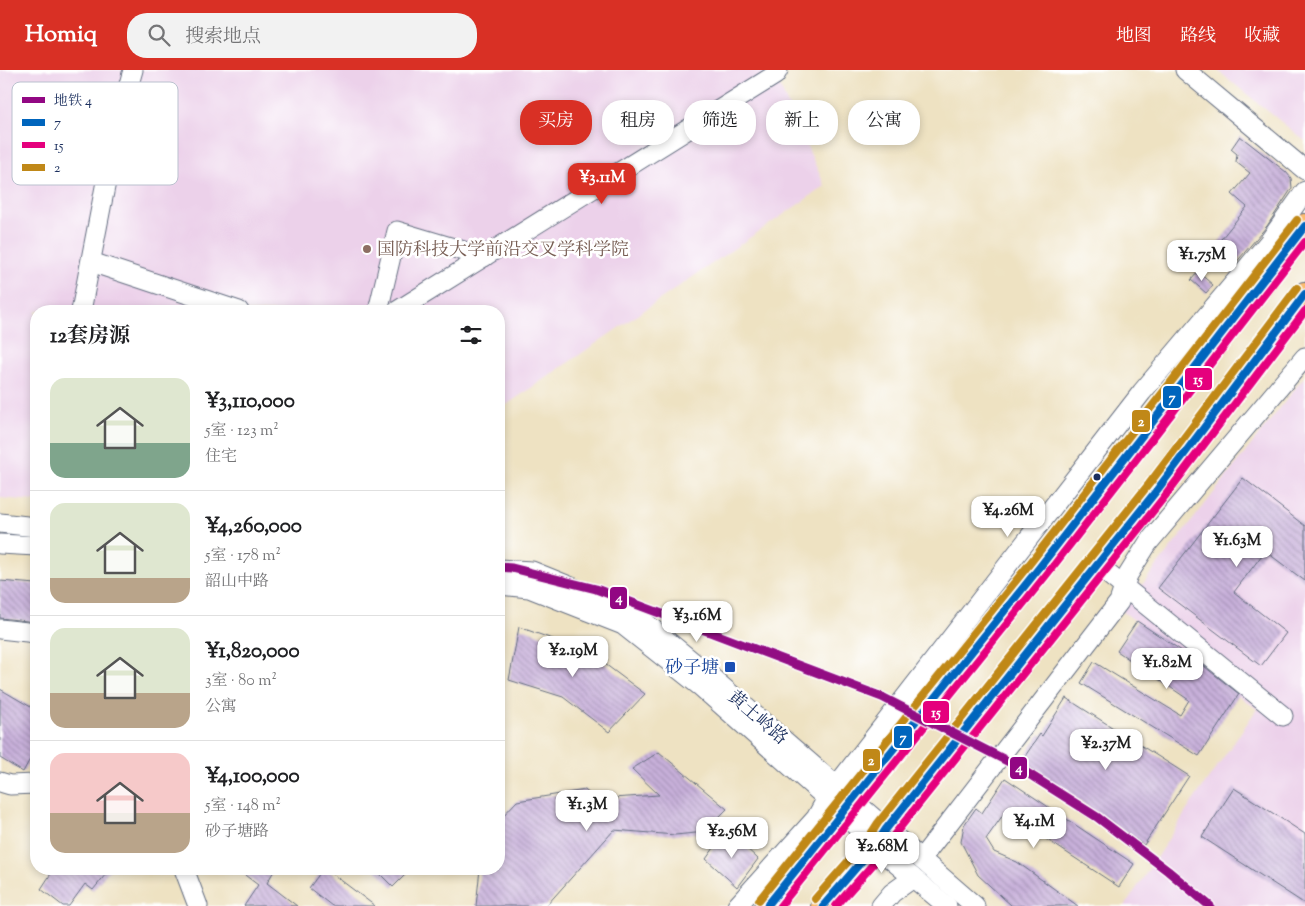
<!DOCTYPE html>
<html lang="zh">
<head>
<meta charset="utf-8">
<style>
  body { margin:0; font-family:"Sorts Mill Goudy","Noto Serif SC",serif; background:#f2f2f2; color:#202124; height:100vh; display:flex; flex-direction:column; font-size:19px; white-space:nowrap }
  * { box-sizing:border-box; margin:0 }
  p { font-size:16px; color:#757577 }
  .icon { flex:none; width:28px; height:28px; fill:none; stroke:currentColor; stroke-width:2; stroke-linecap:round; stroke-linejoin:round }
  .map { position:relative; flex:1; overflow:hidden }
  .panel { position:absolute; left:30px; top:235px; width:475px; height:570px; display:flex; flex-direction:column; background:#fff; border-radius:20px; box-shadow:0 2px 8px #0003 }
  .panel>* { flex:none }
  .banner { position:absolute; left:520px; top:30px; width:475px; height:45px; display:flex; gap:10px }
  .price { position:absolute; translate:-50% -42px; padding:0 11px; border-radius:10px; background:#fff; color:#222; font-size:16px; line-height:32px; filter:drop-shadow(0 1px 2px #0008) }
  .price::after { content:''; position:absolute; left:50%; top:30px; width:15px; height:11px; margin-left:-8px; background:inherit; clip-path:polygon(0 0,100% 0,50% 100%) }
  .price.active { background:#d93025; color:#fff }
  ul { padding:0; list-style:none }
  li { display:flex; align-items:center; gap:15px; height:125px; padding:0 20px }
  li+li { border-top:1px solid #e0e0e0 }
  li span { display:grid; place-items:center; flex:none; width:140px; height:100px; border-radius:15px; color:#555 }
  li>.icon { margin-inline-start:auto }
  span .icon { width:60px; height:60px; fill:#fffc; stroke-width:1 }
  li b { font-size:21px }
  h2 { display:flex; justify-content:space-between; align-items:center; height:60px; padding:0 20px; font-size:21px }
  .chip { padding:0 18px; border-radius:20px; background:#fff; box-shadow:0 2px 8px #0003; font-size:18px; line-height:45px }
  .chip.active { background:#d93025; color:#fff }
  header { display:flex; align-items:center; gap:30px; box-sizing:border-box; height:70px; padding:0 25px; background:#d93025; color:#fff }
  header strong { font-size:24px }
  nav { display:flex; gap:28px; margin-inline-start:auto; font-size:18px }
  .search { width:350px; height:45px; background:#f2f2f2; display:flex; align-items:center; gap:12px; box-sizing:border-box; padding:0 18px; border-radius:20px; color:#757577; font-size:19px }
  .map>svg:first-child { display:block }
</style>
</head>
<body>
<header>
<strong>Homiq</strong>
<div class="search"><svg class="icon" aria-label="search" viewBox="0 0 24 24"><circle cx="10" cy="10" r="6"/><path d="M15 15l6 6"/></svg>搜索地点</div>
<nav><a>地图</a><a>路线</a><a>收藏</a></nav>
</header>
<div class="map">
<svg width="1305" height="836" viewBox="0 0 1305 836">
  <defs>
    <pattern id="building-back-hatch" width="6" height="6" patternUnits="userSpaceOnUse" patternTransform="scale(1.25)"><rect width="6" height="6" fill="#c8b0da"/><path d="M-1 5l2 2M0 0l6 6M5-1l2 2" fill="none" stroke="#a290b4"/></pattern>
  </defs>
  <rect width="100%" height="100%" fill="#fff"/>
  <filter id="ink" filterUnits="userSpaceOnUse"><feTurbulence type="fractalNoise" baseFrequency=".02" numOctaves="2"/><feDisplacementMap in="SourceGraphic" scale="10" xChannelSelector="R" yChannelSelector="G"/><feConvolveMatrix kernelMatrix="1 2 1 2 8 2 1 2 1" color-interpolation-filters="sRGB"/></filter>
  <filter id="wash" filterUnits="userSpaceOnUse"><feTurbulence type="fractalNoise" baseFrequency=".0096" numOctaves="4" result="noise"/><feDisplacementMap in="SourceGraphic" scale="20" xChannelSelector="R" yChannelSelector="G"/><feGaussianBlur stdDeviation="1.12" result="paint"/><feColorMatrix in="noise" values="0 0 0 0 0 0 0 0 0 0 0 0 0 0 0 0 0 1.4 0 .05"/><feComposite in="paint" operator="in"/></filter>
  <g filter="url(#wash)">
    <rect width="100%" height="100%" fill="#eee2c2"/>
    <g fill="#ecd1ea">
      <polygon points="0,0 778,0 775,6 825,116 499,340 499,241 36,241 36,431 0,428"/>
      <polygon points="1217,0 1305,0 1305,71"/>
      <polygon points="1305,306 1305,836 1125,836 1191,734 1257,639 1123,542 1132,509 1142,515"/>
    </g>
    <g id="blocks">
      <g fill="url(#building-back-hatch)">
        <polygon points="1240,66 1286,102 1291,108 1292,118 1267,156 1234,195 1213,179 1247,137 1232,124 1250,103 1236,92 1237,84 1231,79"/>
        <polygon points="1198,202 1213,215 1206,223 1191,210"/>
        <polygon points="1243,408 1305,456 1305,511 1265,481 1234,522 1286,563 1261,596 1158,518"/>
        <polygon points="0,511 36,514 36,552 0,548"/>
        <polygon points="1137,551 1200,593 1239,624 1199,686 1081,613 1094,592 1180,645 1189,630 1117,581"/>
        <polygon points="519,557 589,582 645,624 609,662 563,627 509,610"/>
        <polygon points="0,619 36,640 36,678 23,702 0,688"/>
        <polygon points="1066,628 1189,706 1144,775 1021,692 1040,664 1042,666"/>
        <polygon points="659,682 727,739 716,750 726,760 675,765 614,760 546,836 476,836 480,799 499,799 499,750 517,731 585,720 609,741 612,728 659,725 632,699"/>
        <polygon points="1005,708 1134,794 1119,817 1005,742 986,769 994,782 1017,792 1078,836 1012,836 978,805 961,772 964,755 976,738 982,743"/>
        <polygon points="1234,718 1305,764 1305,834 1202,767"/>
        <polygon points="727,760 758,789 737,817 706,789"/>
        <polygon points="54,799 110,799 93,820 85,814 69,836 63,836 41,819"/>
        <polygon points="237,799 275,799 267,813 297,836 244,836 258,815"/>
        <polygon points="323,799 326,799 375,836 332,836 309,818"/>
        <polygon points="375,799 411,799 393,817"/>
      </g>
    </g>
  </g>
  <g filter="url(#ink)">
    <use href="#blocks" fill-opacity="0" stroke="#656e81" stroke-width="1"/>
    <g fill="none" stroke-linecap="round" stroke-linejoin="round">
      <defs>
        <g id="minor">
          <polyline points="1185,0 1305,100"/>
          <polyline points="91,192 239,241"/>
          <polyline points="81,241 116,60 133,0"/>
          <polyline points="378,241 397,161 484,187"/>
          <polyline points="397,241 775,5 778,0"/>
          <polyline points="0,453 36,457"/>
          <polyline points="0,474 36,476"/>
          <polyline points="1097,495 1283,646"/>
          <polyline points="499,499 532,501 631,541 703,600 975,836"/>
          <polyline points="499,515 529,518 623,555 700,616 843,743 875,776 947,836"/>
          <polyline points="0,559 36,563"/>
          <polyline points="0,712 10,715 36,714"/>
          <polyline points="921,789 1119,532 1128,505 1148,473 1305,287"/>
          <polyline points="184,799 198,836"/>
          <polyline points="737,836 816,748 827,728 1142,322 1268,173 1305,121"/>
          <polyline points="881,836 892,823 913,808"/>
        </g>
        <g id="major">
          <path d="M767 836C951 613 1129 385 1305 156"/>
          <polyline points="823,836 875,776 886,759 1157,420 1305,224"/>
        </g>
      </defs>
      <use href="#minor" stroke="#656e81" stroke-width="21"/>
      <use href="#major" stroke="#656e81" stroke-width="26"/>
      <use href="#minor" stroke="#fff" stroke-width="19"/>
      <use href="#major" stroke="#fdbc70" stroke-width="24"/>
      <defs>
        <g id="bus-1">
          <polyline points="767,836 1039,498 1305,156"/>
          <polyline points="823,836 875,776 886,759 1157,420 1305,224"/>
        </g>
        <g id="bus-2">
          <polyline points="780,836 1047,504 1305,172"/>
          <polyline points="836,836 883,783 894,765 1165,426 1305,241"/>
        </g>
        <g id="bus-3">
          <polyline points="815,829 867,770 878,753 1149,414 1297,218"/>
          <polyline points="759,830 1031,492 1297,150"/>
        </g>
      </defs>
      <use href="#bus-1" stroke="#fff" stroke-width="11"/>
      <use href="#bus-2" stroke="#fff" stroke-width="11"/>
      <use href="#bus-3" stroke="#fff" stroke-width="11"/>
      <use href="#bus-1" stroke="#0065bd" stroke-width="8"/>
      <use href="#bus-2" stroke="#e5007d" stroke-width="8"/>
      <use href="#bus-3" stroke="#c08818" stroke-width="8"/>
      <defs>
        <polyline id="metro-1" points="499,497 512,498 596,519 882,627 1013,694 1097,747 1168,801 1210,836"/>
      </defs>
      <use href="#metro-1" stroke="#fff" stroke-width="12"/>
      <use href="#metro-1" stroke="#920783" stroke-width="9"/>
    </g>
  </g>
  <circle fill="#8d6e63" stroke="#fff" stroke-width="2" cx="367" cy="179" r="5"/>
  <circle fill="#1b2f5e" stroke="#fff" stroke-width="2" cx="1097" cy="407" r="4.5"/>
  <rect fill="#1a4fb4" stroke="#fff" stroke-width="2" x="724" y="591" width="12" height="12" rx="2.5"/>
  <g text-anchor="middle" stroke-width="5" stroke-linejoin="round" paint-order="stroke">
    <g font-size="18" fill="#785e54" stroke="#fff" text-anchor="start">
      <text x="377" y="185">国防科技大学前沿交叉学科学院</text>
    </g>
    <g font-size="18" fill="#164399" stroke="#fff" text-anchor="end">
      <text x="719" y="603">砂子塘</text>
    </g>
    <g font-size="18" fill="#1b2f5e" stroke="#fff">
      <text transform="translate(758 647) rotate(41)" y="6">黄土岭路</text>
    </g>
  </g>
  <rect x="12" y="12" width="166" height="103" rx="8" fill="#fff" stroke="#bbc1cf" stroke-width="1"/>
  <rect x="22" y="27" width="23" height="6" fill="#920783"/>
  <rect x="22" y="49" width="23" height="7" fill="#0065bd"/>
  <rect x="22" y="72" width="23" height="6" fill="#e5007d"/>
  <rect x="22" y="94" width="23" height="7" fill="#c08818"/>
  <g font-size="14" fill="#1b2f5e">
    <text x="54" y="35">地铁 4</text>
    <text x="54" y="57">7</text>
    <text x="54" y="80">15</text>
    <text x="54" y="102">2</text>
  </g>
  <g stroke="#fff" stroke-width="2">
    <rect x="1184" y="297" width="29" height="24" rx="5" fill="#e5007d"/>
    <rect x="1162" y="315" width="20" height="24" rx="5" fill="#0065bd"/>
    <rect x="1131" y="339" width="20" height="24" rx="5" fill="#c08818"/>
    <rect x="609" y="516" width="19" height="24" rx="5" fill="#920783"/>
    <rect x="922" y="630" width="28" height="24" rx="5" fill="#e5007d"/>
    <rect x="893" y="655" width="20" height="24" rx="5" fill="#0065bd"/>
    <rect x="862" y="678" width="19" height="24" rx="5" fill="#c08818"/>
    <rect x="1009" y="686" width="19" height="24" rx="5" fill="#920783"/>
  </g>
  <g font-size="14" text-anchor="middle" font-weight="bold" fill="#fff">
    <text x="1198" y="314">15</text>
    <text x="1172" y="332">7</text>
    <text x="1141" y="356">2</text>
    <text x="619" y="532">4</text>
    <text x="936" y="647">15</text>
    <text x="903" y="672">7</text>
    <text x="871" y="695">2</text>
    <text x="1019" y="702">4</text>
  </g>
</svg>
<b class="price active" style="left:602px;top:135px">¥3.11M</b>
<b class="price" style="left:1202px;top:212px">¥1.75M</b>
<b class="price" style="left:1008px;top:468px">¥4.26M</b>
<b class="price" style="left:1237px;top:498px">¥1.63M</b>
<b class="price" style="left:697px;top:573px">¥3.16M</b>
<b class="price" style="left:573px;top:608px">¥2.19M</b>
<b class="price" style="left:1167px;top:620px">¥1.82M</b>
<b class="price" style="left:1106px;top:701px">¥2.37M</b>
<b class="price" style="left:587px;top:762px">¥1.3M</b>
<b class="price" style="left:1034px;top:779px">¥4.1M</b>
<b class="price" style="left:732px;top:789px">¥2.56M</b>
<b class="price" style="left:882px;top:804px">¥2.68M</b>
<div class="banner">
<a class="chip active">买房</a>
<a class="chip">租房</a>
<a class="chip">筛选</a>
<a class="chip">新上</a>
<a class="chip">公寓</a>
</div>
<section class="panel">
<h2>12套房源<svg class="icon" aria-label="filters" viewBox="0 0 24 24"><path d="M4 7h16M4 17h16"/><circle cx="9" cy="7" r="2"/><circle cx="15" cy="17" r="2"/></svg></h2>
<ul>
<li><span style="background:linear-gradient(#dfe7d0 65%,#7fa58c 0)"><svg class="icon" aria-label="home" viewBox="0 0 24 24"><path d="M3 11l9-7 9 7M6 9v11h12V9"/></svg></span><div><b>¥3,110,000</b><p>5室 · 123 m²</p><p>住宅</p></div></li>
<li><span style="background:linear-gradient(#dfe7d0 75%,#b9a48a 0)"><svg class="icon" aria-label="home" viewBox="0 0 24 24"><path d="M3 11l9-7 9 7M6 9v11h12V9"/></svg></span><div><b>¥4,260,000</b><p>5室 · 178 m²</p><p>韶山中路</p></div></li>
<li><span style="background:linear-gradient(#dfe7d0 65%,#b9a48a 0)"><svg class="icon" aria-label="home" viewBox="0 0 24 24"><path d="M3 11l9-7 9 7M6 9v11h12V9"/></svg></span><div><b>¥1,820,000</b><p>3室 · 80 m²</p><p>公寓</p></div></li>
<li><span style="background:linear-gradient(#f6c9c9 60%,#b9a48a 0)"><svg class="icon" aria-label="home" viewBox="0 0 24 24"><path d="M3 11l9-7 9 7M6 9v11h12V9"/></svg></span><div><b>¥4,100,000</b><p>5室 · 148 m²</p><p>砂子塘路</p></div></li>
</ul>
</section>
</div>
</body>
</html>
